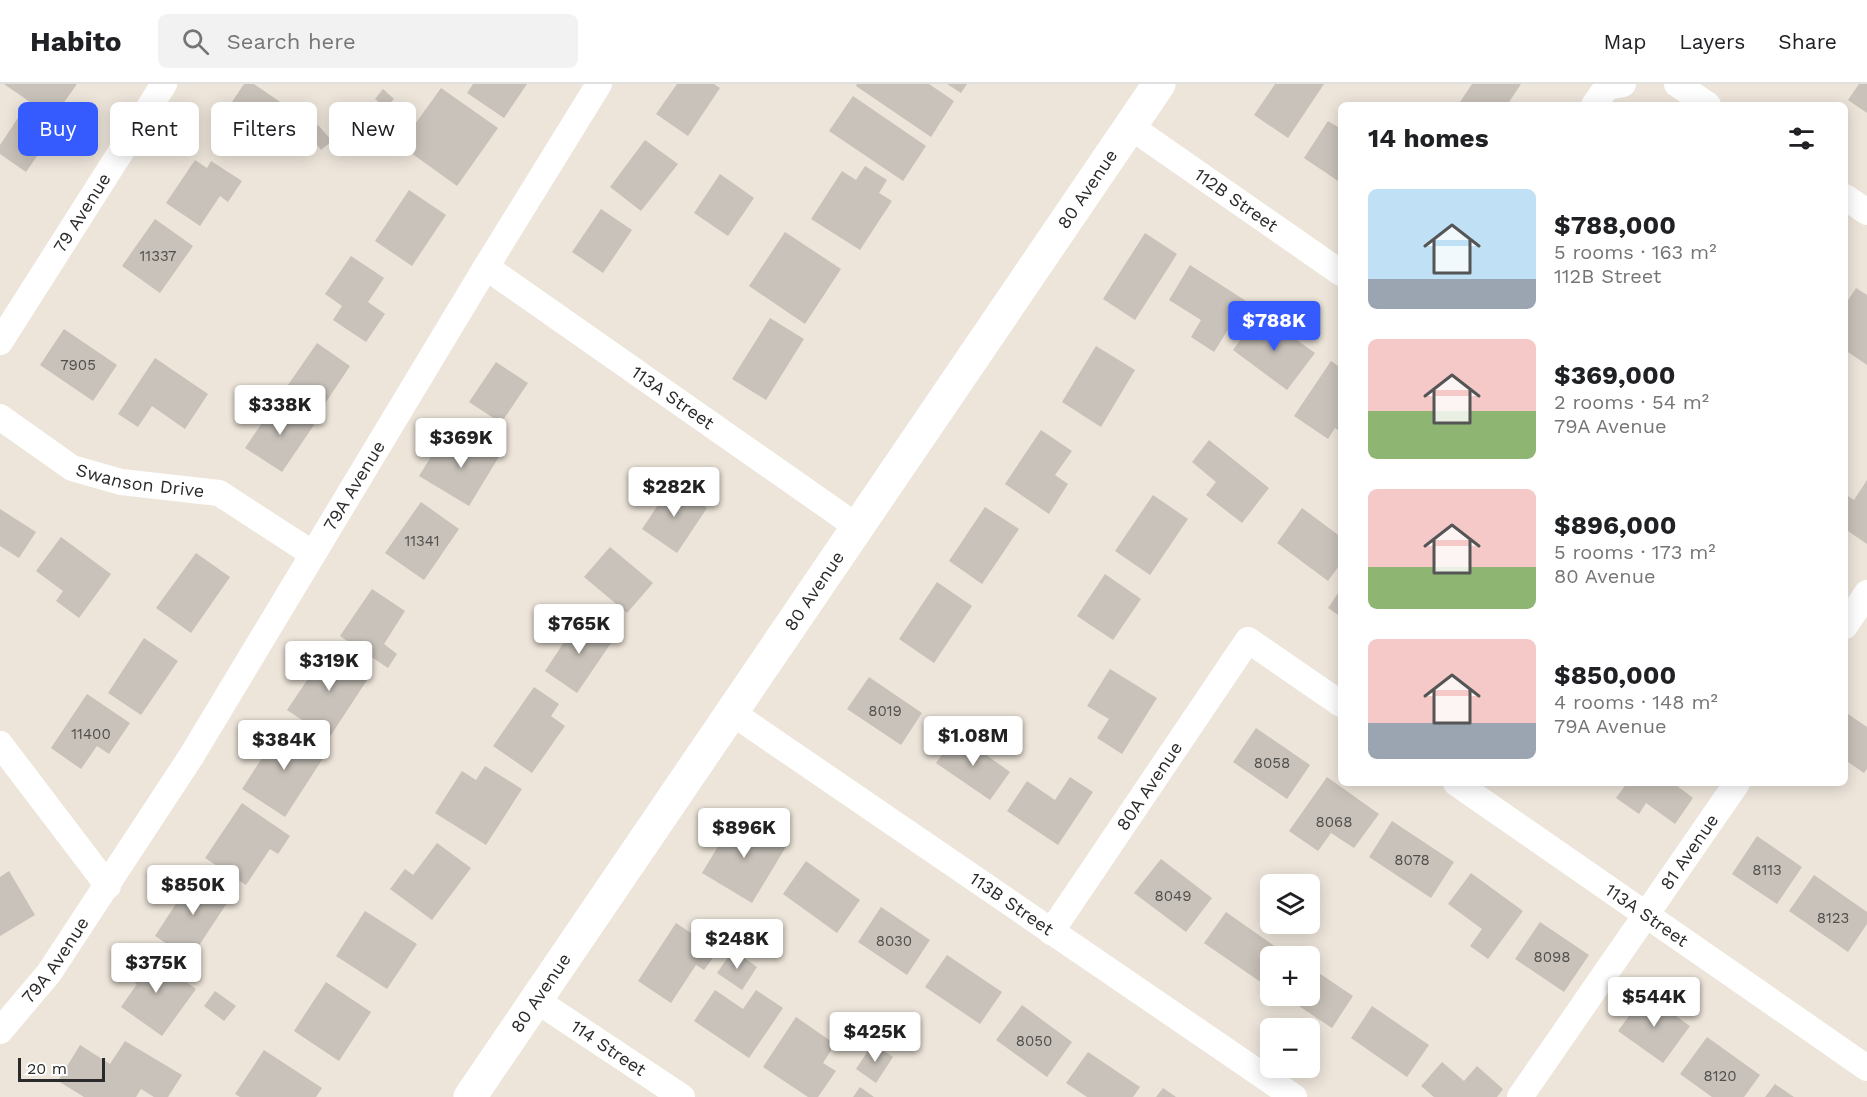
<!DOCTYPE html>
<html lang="en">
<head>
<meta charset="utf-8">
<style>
  body { margin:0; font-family:"Work Sans",sans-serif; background:#f2f2f2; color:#202124; height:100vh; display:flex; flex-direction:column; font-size:22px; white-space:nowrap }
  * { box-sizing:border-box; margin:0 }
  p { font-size:20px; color:#757577 }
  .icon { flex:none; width:33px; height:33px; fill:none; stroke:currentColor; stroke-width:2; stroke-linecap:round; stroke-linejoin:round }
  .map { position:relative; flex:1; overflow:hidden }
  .panel { position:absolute; left:1338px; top:18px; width:510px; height:684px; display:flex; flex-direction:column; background:#fff; border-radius:9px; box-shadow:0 3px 15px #0003 }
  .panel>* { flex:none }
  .top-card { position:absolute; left:18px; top:18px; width:570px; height:54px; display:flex; gap:12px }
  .fabs { position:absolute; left:1260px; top:790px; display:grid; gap:12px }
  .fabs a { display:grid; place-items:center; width:60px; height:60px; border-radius:9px; background:#fff; box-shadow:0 3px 15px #0003; font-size:30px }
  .scale { position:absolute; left:18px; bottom:15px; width:87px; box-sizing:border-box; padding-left:6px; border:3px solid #2a2a2a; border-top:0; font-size:16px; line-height:21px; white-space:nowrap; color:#2a2a2a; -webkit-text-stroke:4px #fff; paint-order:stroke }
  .price { position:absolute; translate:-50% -51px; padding:0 14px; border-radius:6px; background:#fff; color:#222; font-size:20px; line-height:39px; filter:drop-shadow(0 2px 3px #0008) }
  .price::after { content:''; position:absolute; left:50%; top:36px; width:18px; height:14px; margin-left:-9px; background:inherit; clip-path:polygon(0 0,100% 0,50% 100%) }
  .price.current { background:#355bff; color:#fff }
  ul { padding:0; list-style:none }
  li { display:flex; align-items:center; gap:18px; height:150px; padding:0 30px }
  li span { display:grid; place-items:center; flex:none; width:168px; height:120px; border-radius:9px; color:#555 }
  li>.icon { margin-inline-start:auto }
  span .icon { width:72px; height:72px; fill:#fffc; stroke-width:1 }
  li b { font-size:26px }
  h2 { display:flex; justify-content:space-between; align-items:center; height:72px; padding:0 30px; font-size:26px }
  .pill { padding:0 21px; border-radius:9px; background:#fff; box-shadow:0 3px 15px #0003; font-size:21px; line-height:54px }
  .pill.current { background:#355bff; color:#fff }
  header { display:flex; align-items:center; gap:36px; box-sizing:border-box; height:84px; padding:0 30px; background:#fff; border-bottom:2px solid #e0e0e0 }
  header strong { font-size:28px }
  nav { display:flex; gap:33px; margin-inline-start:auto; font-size:21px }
  .search { width:420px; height:54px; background:#f2f2f2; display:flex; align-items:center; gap:15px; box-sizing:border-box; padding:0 21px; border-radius:9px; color:#757577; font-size:22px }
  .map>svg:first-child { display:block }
</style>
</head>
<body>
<header>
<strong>Habito</strong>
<div class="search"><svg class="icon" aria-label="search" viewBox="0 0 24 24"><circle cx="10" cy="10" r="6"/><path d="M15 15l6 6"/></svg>Search here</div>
<nav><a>Map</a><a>Layers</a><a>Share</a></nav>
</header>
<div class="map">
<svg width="1867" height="1013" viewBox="0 0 1867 1013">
  <rect width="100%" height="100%" fill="#ede5da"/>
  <g fill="#c8c2ba">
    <polygon points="4,0 77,0 53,34"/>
    <polygon points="244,0 254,0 286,22 254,70 215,43"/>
    <polygon points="473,0 527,0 504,34 467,9"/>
    <polygon points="677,0 714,0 720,4 688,52 656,30"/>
    <polygon points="857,0 929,0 954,17 931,53 856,2"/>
    <polygon points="947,0 967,0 961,9"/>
    <polygon points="1275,0 1324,0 1288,54 1254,31"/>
    <polygon points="1472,0 1521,0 1507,21 1458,21"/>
    <polygon points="1859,0 1867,0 1867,29 1848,16"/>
    <polygon points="441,4 498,44 457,102 400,61"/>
    <polygon points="383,5 394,15 386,24 375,15"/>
    <polygon points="853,12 926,62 903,97 829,47"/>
    <polygon points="20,31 51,52 26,88 0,70 0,61"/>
    <polygon points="1328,37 1341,45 1341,99 1304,74"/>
    <polygon points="318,41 332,57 321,66 308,50"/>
    <polygon points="645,56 678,80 641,127 610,103"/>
    <polygon points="195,76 207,84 211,77 242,97 228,118 220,112 200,142 166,119"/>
    <polygon points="865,82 887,96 879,109 892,117 860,166 811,135 842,87 856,96"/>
    <polygon points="720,90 754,114 728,152 694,129"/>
    <polygon points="409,106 446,131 412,182 375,157"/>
    <polygon points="601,125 632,146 603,189 572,168"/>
    <polygon points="155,135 193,162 160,209 122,182"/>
    <polygon points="785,148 841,185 805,240 749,202"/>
    <polygon points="1145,149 1177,170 1135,236 1103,215"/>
    <polygon points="351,172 384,194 368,218 385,230 366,258 333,236 342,222 325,210"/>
    <polygon points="1190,181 1246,217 1214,268 1191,253 1201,236 1169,216"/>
    <polygon points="1856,204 1867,211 1867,281 1845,266 1845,221"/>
    <polygon points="1260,229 1315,269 1287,306 1233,266"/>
    <polygon points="770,234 804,255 766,316 732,295"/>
    <polygon points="64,245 117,281 93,317 40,281"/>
    <polygon points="317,259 350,282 320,327 286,304"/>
    <polygon points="1096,262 1135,286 1101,343 1062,318"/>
    <polygon points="155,274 208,310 185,345 152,322 138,343 118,330"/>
    <polygon points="1331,277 1341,284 1341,348 1335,344 1328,355 1294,332"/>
    <polygon points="496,278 528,299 501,339 469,318"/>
    <polygon points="277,317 314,341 282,388 245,364"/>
    <polygon points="1041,346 1072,367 1055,391 1068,400 1049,430 1005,400"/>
    <polygon points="464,349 500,371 469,422 419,392 437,363 451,371"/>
    <polygon points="1209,356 1269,404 1242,439 1206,411 1216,398 1192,378"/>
    <polygon points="1867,396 1867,460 1845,445 1845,410 1854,416"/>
    <polygon points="672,400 707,424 677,469 642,445"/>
    <polygon points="1153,411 1188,435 1150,491 1115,467"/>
    <polygon points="421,418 459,445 424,496 385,469"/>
    <polygon points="985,423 1019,445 982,500 949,477"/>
    <polygon points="1302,424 1341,453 1341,479 1328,497 1277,459"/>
    <polygon points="0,425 36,448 19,474 0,462"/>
    <polygon points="61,453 111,490 79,534 56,517 63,507 36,487"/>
    <polygon points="610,463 653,499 627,529 584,493"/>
    <polygon points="196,469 230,493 191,549 156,524"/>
    <polygon points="1105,490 1141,515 1113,556 1077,532"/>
    <polygon points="937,498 972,522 934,579 899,555"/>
    <polygon points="372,505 405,527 384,560 397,570 388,584 340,552"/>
    <polygon points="1341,505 1341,533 1328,524"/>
    <polygon points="580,534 613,556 577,609 545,587"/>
    <polygon points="144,554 178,577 141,631 108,609"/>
    <polygon points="330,562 371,590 329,654 287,626"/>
    <polygon points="1110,585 1157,614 1122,670 1097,654 1109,635 1087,622"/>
    <polygon points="869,593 922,629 901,661 847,625"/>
    <polygon points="534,603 559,620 551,632 565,642 532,689 493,662"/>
    <polygon points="87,610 130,639 109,670 97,662 81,685 51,664"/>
    <polygon points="1845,628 1867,643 1867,685 1864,689 1845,676"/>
    <polygon points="284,640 327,668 285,733 242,705"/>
    <polygon points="1256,644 1310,681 1287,715 1233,678"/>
    <polygon points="957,650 1010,688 990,716 936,679"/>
    <polygon points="485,682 522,705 486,761 435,729 462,687 476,696"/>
    <polygon points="1070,693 1093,708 1058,761 1007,727 1027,697 1055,716"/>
    <polygon points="1327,693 1379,730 1354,764 1331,749 1318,767 1289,747"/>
    <polygon points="1627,699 1677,699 1676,701 1693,714 1675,740 1646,719 1639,730 1616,714"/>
    <polygon points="242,719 290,752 278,770 270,765 246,801 205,774"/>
    <polygon points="737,731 787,761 752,819 702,789"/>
    <polygon points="1392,737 1454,778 1431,814 1369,773"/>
    <polygon points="1757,752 1802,783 1777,820 1732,790"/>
    <polygon points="437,759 471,784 432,836 390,805 405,785 413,791"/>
    <polygon points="1161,775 1212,814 1186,848 1134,809"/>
    <polygon points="806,777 860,816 837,849 783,810"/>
    <polygon points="9,787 35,831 0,852 0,793"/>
    <polygon points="196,789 231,813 190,875 155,852"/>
    <polygon points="1471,789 1523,827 1488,875 1470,862 1482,845 1448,820"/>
    <polygon points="1814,791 1867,828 1867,840 1848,868 1789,827"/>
    <polygon points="881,823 930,856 907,891 858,858"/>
    <polygon points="365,827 417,860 387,905 336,872"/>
    <polygon points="1226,828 1283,868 1280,873 1270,873 1270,886 1262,899 1204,859"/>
    <polygon points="1540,838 1589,871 1564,908 1515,875"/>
    <polygon points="676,839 718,867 704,886 696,881 671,919 638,897"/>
    <polygon points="733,866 757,883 742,906 717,889"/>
    <polygon points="144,868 196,905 162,952 121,923 137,900 127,894"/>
    <polygon points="947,871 1002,908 980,940 925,903"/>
    <polygon points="1310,883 1353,912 1332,944 1284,912 1310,912"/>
    <polygon points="326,898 371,928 339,977 294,947"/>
    <polygon points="715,906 743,925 756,906 783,924 749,974 694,937"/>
    <polygon points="215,907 236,922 224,937 204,922"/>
    <polygon points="1645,910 1690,942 1663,979 1618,947"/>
    <polygon points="1022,921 1072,958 1047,993 996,956"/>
    <polygon points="1372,922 1429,961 1407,993 1351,954"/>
    <polygon points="796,933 835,960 823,979 836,987 818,1013 808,1013 763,983"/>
    <polygon points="1707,953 1760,991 1744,1013 1712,1013 1680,990"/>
    <polygon points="125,957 182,991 168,1013 154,1013 141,1005 136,1013 84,1013 58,997 80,961 110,980"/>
    <polygon points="873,959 893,973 876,999 856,985"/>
    <polygon points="264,966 322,1004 316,1013 240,1013 235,1010"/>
    <polygon points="1088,968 1140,1003 1133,1013 1087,1013 1066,999"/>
    <polygon points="1442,978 1464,997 1477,982 1503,1005 1497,1013 1434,1013 1421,1002"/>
    <polygon points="1775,1000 1794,1013 1765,1013"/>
    <polygon points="860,1003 874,1013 853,1013"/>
    <polygon points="1163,1004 1176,1013 1156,1013"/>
  </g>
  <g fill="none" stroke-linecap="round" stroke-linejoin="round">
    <g stroke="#fff" stroke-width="26">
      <polyline points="1677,0 1708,21"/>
      <polyline points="1594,21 1607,3 1623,0"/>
      <path id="s1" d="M1131 43 1341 189"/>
      <polyline points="1845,113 1867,128"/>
      <path id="s2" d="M486 183 859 444"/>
      <path id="s3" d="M0 258 164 0"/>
      <path id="s4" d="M0 333 72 384 121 398 219 409 313 470"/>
      <polyline points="1845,542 1867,509"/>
      <path id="s5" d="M731 628 1294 1013"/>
      <polyline points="0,660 108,802"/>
      <path id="s6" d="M1456 699 1867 984"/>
      <path id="s7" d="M1051 848 1248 556 1341 620"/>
      <path id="s8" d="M536 916 682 1013"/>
      <path id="s9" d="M0 947 49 889 192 671 486 183 599 0"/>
      <path id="s10" d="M1520 1013 1737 699"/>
    </g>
    <path stroke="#fff" stroke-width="33" id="s11" d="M470 1013 1159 0"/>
  </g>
  <g text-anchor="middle" stroke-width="5" stroke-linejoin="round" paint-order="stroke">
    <g font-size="15" fill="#52504e">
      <text x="158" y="177">11337</text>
      <text x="78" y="286">7905</text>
      <text x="422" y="462">11341</text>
      <text x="885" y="632">8019</text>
      <text x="91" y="655">11400</text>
      <text x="1272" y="684">8058</text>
      <text x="1334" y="743">8068</text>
      <text x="1412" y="781">8078</text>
      <text x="1767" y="791">8113</text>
      <text x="1173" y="817">8049</text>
      <text x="1833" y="839">8123</text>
      <text x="894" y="862">8030</text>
      <text x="1552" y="878">8098</text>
      <text x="1034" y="962">8050</text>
      <text x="1720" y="997">8120</text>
    </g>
    <g font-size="18" fill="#2a2a2a" stroke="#fff">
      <text dy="6" stroke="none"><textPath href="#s11" startOffset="1098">80 Avenue</textPath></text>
      <text dy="6" stroke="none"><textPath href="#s1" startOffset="128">112B Street</textPath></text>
      <text dy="6" stroke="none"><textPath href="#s3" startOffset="153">79 Avenue</textPath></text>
      <text dy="6" stroke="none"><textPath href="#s2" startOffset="228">113A Street</textPath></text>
      <text dy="6" stroke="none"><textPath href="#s4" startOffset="158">Swanson Drive</textPath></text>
      <text dy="6" stroke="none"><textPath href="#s9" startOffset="651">79A Avenue</textPath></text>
      <text dy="6" stroke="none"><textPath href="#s11" startOffset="612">80 Avenue</textPath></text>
      <text dy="6" stroke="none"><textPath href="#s7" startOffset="176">80A Avenue</textPath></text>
      <text dy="6" stroke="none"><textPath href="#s10" startOffset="298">81 Avenue</textPath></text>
      <text dy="6" stroke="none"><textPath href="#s5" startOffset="340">113B Street</textPath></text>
      <text dy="6" stroke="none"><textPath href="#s6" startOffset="232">113A Street</textPath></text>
      <text dy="6" stroke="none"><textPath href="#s9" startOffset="90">79A Avenue</textPath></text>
      <text dy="6" stroke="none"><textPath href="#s11" startOffset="126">80 Avenue</textPath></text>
      <text dy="6" stroke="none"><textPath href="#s8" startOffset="87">114 Street</textPath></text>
    </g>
  </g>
</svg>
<div class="fabs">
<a><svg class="icon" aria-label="layers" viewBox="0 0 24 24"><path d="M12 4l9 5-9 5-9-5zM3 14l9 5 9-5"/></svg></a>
<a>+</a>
<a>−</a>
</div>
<div class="scale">20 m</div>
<b class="price current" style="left:1274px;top:268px">$788K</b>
<b class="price" style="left:280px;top:352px">$338K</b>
<b class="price" style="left:461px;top:385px">$369K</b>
<b class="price" style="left:674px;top:434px">$282K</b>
<b class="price" style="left:579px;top:571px">$765K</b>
<b class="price" style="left:329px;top:608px">$319K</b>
<b class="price" style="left:973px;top:683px">$1.08M</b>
<b class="price" style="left:284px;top:687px">$384K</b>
<b class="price" style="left:744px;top:775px">$896K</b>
<b class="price" style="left:193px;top:832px">$850K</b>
<b class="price" style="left:737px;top:886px">$248K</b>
<b class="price" style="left:156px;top:910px">$375K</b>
<b class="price" style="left:1654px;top:944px">$544K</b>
<b class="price" style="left:875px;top:979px">$425K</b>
<div class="top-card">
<a class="pill current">Buy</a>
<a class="pill">Rent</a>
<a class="pill">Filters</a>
<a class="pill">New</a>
</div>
<section class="panel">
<h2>14 homes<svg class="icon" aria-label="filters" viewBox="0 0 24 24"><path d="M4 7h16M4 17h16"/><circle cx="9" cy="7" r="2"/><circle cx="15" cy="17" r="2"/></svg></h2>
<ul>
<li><span style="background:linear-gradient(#bfe0f5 75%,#9aa5b1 0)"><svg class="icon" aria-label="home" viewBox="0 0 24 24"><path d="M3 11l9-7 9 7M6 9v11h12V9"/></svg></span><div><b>$788,000</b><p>5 rooms · 163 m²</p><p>112B Street</p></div></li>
<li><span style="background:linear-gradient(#f6c9c9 60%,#8fb573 0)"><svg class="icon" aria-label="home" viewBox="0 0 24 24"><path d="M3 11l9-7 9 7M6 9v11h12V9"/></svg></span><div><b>$369,000</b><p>2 rooms · 54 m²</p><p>79A Avenue</p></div></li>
<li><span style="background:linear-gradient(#f6c9c9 65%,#8fb573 0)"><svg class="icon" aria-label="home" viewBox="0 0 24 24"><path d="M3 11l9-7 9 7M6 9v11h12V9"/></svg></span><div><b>$896,000</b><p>5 rooms · 173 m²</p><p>80 Avenue</p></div></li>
<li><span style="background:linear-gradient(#f6c9c9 70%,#9aa5b1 0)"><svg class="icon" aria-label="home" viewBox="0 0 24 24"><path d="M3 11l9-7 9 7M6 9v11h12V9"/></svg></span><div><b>$850,000</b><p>4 rooms · 148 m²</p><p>79A Avenue</p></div></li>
</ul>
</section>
</div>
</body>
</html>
